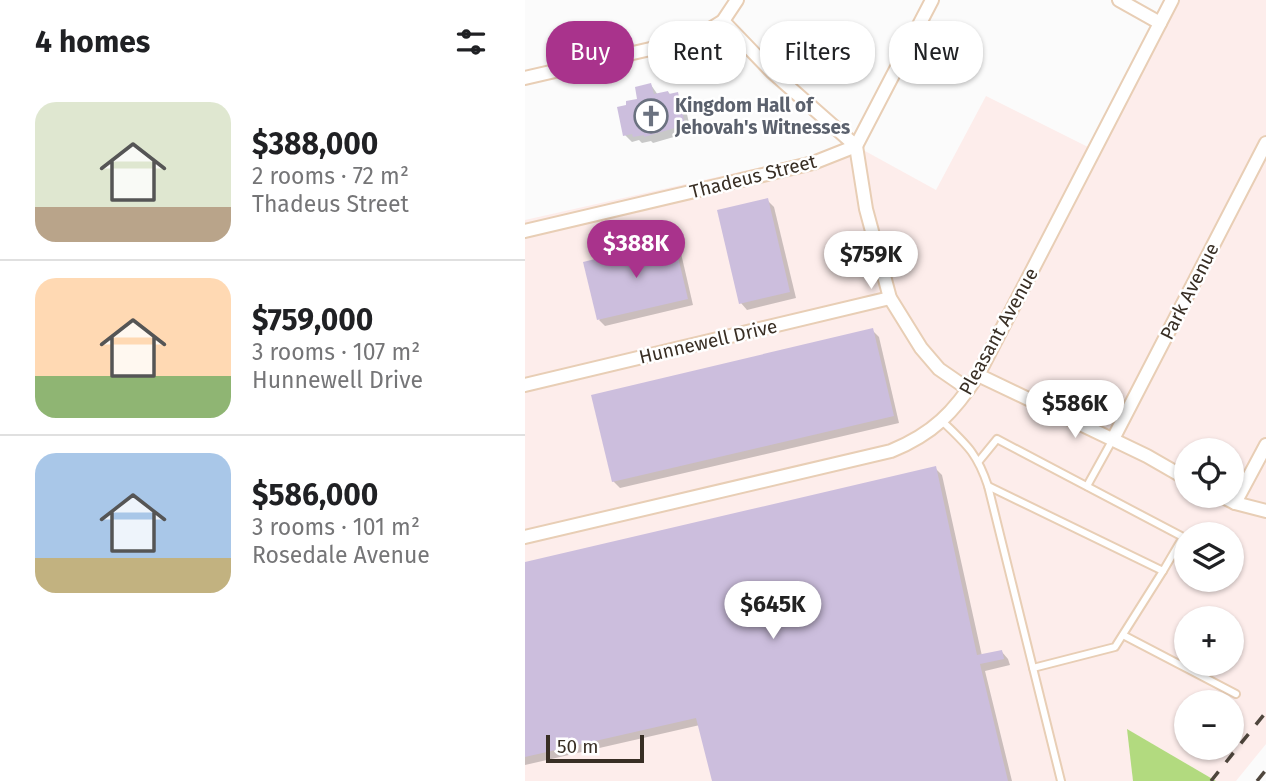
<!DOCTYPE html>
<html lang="en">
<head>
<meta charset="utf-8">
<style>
  body { margin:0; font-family:"Fira Sans",sans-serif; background:#f6f6f6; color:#202124; height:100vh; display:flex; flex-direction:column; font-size:26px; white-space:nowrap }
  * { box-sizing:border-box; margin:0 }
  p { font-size:23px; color:#757577 }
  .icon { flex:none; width:38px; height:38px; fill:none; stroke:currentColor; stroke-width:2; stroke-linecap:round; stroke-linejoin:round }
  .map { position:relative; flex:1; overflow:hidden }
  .drawer { display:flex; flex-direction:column; background:#fff; width:525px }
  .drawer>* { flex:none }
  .banner { position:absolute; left:21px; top:21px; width:614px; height:63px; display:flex; gap:14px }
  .fabs { position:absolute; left:649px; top:438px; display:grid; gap:14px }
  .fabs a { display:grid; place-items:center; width:70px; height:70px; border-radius:50%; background:#fff; box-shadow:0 2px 5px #0004; font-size:35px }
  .scale { position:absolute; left:21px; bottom:18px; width:98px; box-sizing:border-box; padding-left:7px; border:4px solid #382e24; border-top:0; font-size:19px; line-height:24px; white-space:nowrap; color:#382e24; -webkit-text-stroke:5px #fff; paint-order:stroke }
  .price { position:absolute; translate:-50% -60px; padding:0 16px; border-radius:24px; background:#fff; color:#222; font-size:23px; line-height:46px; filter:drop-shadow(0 2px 4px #0008) }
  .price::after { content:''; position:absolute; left:50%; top:42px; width:21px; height:16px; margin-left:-10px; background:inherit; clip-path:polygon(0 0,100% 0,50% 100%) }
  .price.current { background:#a9338c; color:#fff }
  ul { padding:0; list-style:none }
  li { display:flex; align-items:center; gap:21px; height:175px; padding:0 35px }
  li+li { border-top:2px solid #e0e0e0 }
  li span { display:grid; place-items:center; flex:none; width:196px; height:140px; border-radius:21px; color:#555 }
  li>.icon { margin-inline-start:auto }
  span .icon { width:84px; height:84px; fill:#fffc; stroke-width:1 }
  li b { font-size:30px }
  h2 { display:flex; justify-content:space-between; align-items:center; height:84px; padding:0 35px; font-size:30px }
  .chip { padding:0 24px; border-radius:28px; background:#fff; box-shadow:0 2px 5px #0004; font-size:24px; line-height:63px }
  .chip.current { background:#a9338c; color:#fff }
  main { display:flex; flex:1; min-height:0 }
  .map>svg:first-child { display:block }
</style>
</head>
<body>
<main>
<section class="drawer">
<h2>4 homes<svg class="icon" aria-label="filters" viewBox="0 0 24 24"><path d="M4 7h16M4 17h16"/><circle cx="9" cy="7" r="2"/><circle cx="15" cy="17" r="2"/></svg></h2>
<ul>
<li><span style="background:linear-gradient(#dfe7d0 75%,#b9a48a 0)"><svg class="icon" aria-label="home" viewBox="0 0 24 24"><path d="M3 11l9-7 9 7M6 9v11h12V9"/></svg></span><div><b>$388,000</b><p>2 rooms · 72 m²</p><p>Thadeus Street</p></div></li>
<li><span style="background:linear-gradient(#ffd9b3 70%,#8fb573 0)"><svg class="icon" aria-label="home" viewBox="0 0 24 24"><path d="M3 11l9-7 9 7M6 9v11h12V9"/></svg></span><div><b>$759,000</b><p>3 rooms · 107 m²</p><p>Hunnewell Drive</p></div></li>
<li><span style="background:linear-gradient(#a9c7e8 75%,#c2b280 0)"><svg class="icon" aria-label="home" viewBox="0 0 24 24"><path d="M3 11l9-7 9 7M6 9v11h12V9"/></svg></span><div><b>$586,000</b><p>3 rooms · 101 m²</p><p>Rosedale Avenue</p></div></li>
</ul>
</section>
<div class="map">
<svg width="741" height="781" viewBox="0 0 741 781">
  <rect width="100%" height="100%" fill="#fbfbfb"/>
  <path fill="#fdedeb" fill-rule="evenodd" d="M647 0H741V744L711 781H691L603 730 608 781H0V220L331 146 411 190 461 96 569 150ZM662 450H707V495H662ZM662 534H707V579H662ZM662 618H707V663H662ZM662 702H707V747H662Z"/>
  <polygon fill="#b2da7f" points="602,729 691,781 608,781"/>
  <g fill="#0003">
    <polygon points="126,85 133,95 143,92 146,95 152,94 159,101 166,132 128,143 126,141 117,143 114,140 107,142 100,135 114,100"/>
    <polygon points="242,200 249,207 271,298 222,310 216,303"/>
    <polygon points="148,242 155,249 168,305 80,326 74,320"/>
    <polygon points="347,330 354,337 374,423 95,488 88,481"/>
    <polygon points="410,468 417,475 457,656 477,652 483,659 485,665 460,671 487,781 189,781 175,725 0,765 0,564"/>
  </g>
  <g fill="#ccbedd">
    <polygon points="126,83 129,94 143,91 144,94 153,92 160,125 119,137 119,135 108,137 107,134 98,136 92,107 101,105 101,101 112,99 110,87"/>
    <polygon points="243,198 265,292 214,304 192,210"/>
    <polygon points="149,240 163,299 72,320 58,262"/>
    <polygon points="348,328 369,416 87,482 66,395"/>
    <polygon points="411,466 452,655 477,650 479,659 455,664 483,781 187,781 171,718 0,757 0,562"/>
  </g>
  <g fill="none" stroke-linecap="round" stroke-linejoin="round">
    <defs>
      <g id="service">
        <path d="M417 421C442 445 452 453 463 486L536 781"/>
        <polyline points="454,461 472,439 658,537 638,571 463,486"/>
        <polyline points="562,486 588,439"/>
        <polyline points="598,635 711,694"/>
        <polyline points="508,668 590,647 638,571"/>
      </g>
      <g id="minor">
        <polyline points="594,0 635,23"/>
        <polyline points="198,21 247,72 331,146 341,209 365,298 396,348 414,369 443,389"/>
        <polyline points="0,78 134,47 177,34 198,21 212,0"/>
        <polyline points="0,231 259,170 288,163 331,146 407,0"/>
        <polyline points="453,375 622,456 662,479"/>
        <polyline points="0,385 365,298"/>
        <polyline points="588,439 741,143"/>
        <polyline points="694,495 710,503 741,511"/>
        <polyline points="710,503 741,445"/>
        <path d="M0 537 366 451C408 434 429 412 453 375L647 0"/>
      </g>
    </defs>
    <use href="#service" stroke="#e8ceb5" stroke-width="10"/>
    <use href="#minor" stroke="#e8ceb5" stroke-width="16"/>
    <use href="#service" stroke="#fff" stroke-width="6"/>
    <use href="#minor" stroke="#fff" stroke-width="12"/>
    <g stroke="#4f463d" stroke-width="3.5" stroke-dasharray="12 12" stroke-linecap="butt">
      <polyline points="686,781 741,712"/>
      <polyline points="732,781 741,770"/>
    </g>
  </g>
  <defs>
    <symbol id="church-ring" viewBox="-11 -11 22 22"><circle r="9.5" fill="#fff" stroke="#6b7280" stroke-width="1.5"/><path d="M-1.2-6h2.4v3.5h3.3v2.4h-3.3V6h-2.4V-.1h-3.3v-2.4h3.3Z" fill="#6b7280"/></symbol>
  </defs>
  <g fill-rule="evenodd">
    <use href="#church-ring" x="107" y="97" width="38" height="38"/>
  </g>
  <g text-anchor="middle" stroke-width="5" stroke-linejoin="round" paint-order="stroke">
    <g font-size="19" font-weight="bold" fill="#5b616d" stroke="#fff" text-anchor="start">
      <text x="150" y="112">Kingdom Hall of<tspan x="150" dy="22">Jehovah's Witnesses</tspan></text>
    </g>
    <g font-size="19" fill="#382e24" stroke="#fff">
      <text transform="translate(228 176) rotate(-14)" y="7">Thadeus Street</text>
      <text transform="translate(664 291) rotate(-63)" y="7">Park Avenue</text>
      <text transform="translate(473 331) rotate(-61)" y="7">Pleasant Avenue</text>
      <text transform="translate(183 341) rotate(-13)" y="7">Hunnewell Drive</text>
    </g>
  </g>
</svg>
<div class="fabs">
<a><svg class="icon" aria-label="locate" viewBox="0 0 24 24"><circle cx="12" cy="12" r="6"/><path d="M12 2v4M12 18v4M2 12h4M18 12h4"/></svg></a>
<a><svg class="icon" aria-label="layers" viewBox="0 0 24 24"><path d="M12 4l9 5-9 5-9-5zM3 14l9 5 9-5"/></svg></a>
<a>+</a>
<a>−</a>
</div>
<div class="scale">50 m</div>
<b class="price current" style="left:111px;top:280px">$388K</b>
<b class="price" style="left:346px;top:291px">$759K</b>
<b class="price" style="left:550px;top:440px">$586K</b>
<b class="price" style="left:248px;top:641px">$645K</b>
<div class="banner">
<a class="chip current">Buy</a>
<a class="chip">Rent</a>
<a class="chip">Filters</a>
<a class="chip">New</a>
</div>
</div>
</main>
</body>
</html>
